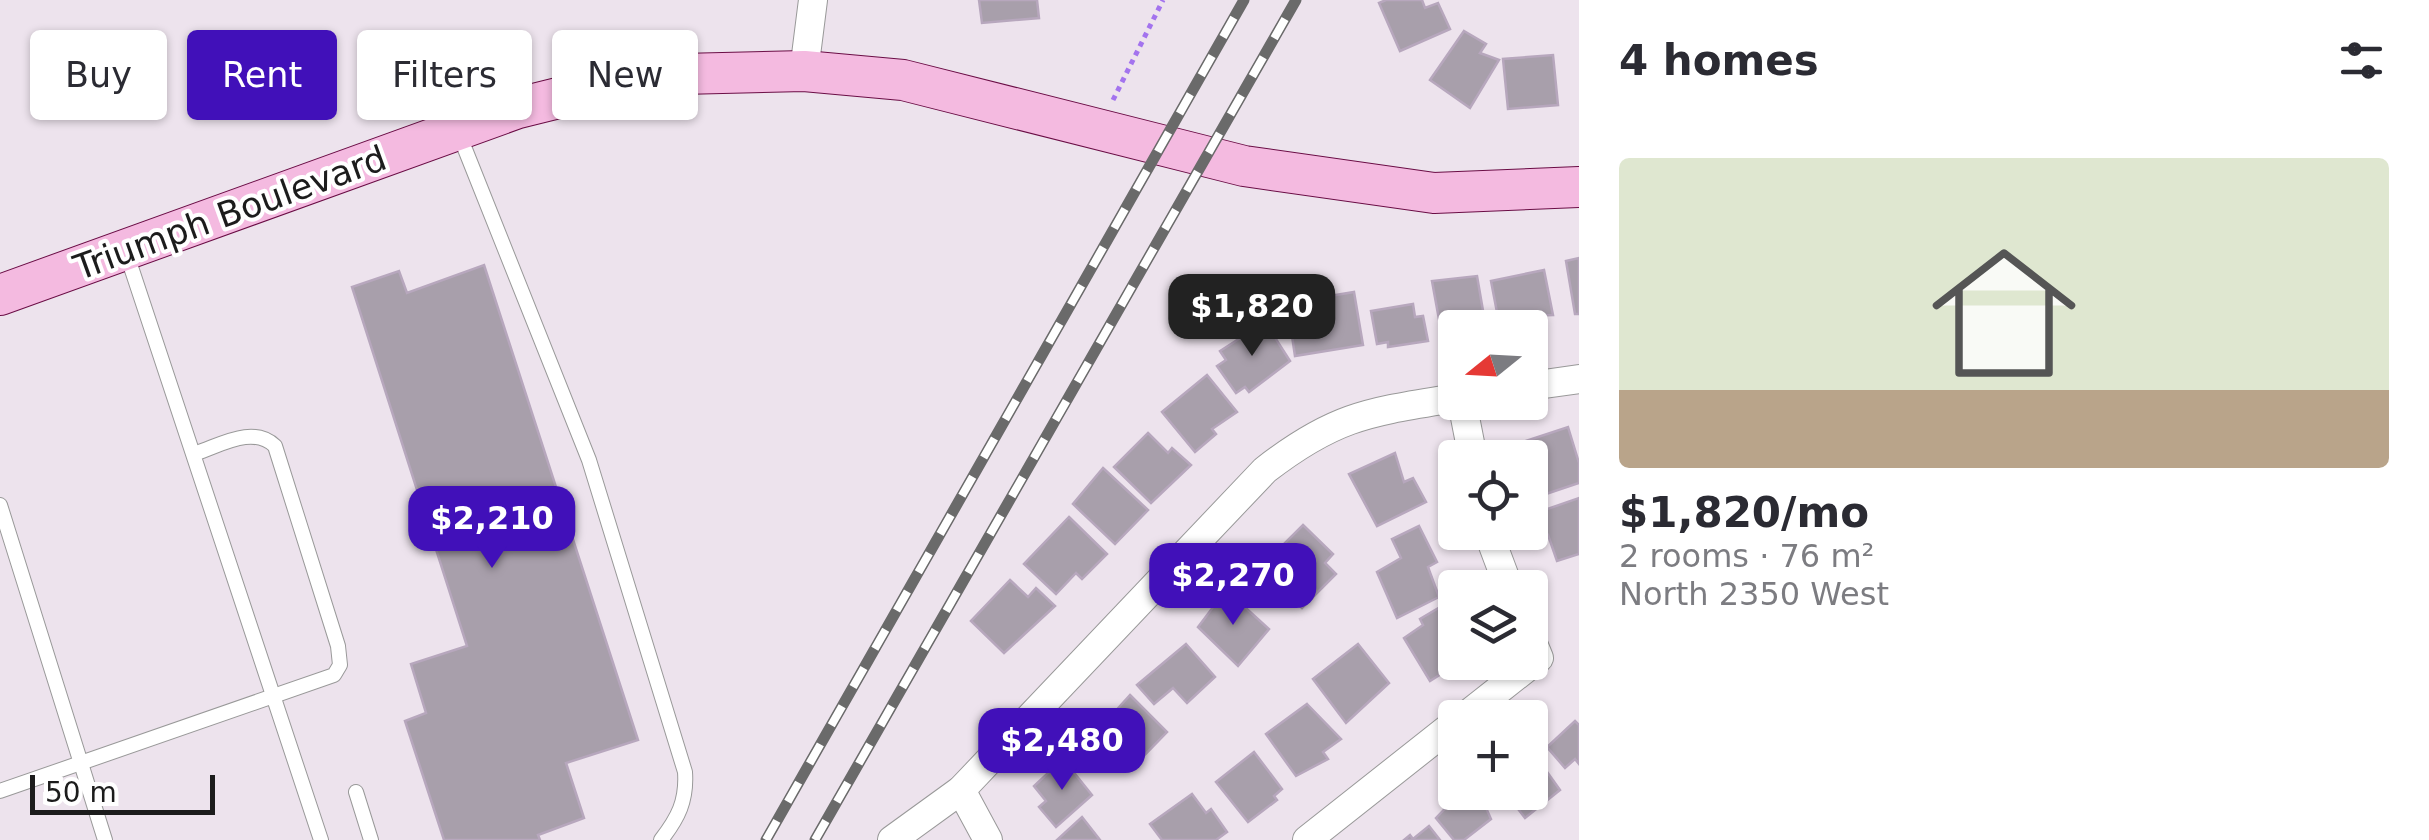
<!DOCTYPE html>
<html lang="en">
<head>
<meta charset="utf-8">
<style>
  body { margin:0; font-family:"DejaVu Sans",sans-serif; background:#f2f2f3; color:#2b2b33; height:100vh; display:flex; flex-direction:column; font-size:38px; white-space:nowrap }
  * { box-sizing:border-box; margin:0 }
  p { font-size:32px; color:#7c7c81 }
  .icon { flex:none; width:55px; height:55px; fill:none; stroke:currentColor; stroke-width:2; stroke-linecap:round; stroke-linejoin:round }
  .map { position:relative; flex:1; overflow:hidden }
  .panel { display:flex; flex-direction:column; background:#fff; width:850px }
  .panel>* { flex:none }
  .guide { position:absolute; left:30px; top:30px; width:950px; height:90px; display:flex; gap:20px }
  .needle { width:65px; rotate:252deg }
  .tools { position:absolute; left:1438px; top:310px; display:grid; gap:20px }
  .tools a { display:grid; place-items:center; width:110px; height:110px; border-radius:10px; background:#fff; box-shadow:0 2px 8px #0004; font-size:50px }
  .scale { position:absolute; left:30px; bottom:25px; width:185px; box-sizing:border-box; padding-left:10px; border:5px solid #1c1c1c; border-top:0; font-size:28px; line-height:35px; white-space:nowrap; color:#1c1c1c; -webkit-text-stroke:8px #fff; paint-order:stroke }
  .price { position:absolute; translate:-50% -85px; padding:0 22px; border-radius:20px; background:#4110b9; color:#fff; font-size:32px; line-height:65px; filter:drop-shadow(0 2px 5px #0008) }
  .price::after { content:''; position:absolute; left:50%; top:60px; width:30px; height:22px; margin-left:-15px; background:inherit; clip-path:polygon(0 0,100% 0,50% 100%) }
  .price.current { background:#222; color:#fff }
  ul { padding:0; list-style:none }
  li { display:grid; align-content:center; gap:20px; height:530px; padding:0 40px }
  li span { display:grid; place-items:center; height:310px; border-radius:10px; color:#555 }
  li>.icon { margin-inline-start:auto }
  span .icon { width:180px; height:180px; fill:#fffc; stroke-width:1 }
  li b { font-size:42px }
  h2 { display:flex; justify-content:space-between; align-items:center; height:120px; padding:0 40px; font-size:42px }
  .pill { padding:0 35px; border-radius:10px; background:#fff; box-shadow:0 2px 8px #0004; font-size:35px; line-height:90px }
  .pill.current { background:#4110b9; color:#fff }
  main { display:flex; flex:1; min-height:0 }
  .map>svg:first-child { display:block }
</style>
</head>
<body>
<main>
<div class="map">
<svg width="1579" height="840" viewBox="0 0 1579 840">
  <rect width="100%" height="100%" fill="#ede3ed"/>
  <g fill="#a89fab" stroke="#b7a7bd" stroke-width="2.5">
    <polygon points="979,0 1037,0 1039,18 982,23"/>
    <polygon points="1386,0 1422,0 1425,8 1438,3 1450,29 1400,51 1379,3"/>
    <polygon points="1464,31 1486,44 1480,53 1499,60 1470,108 1430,80"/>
    <polygon points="1553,55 1558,105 1508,109 1503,59"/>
    <polygon points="1579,258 1579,314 1575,314 1566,261"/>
    <polygon points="484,265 638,740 566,763 584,818 538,835 540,840 444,840 405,721 426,713 411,664 467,646 352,287 399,271 407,293"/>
    <polygon points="1544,270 1553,315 1525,316 1527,328 1500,328 1491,281"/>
    <polygon points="1477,276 1486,328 1455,328 1455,333 1442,336 1432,281"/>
    <polygon points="1354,292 1363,345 1295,356 1287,303"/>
    <polygon points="1413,304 1415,317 1423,316 1428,341 1388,347 1388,342 1377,344 1371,311"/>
    <polygon points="1265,322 1290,361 1249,392 1245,387 1236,393 1217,366 1226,360 1220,351"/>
    <polygon points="1207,375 1237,412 1212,429 1216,434 1195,452 1162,412"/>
    <polygon points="1568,427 1579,463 1579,483 1534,498 1530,471 1535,469 1523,442"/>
    <polygon points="1148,433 1168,453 1172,448 1191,465 1151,503 1114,467"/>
    <polygon points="1395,453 1404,482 1413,478 1426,502 1377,526 1349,474"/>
    <polygon points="1103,468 1148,510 1115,544 1073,504"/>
    <polygon points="1579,498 1579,554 1557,561 1548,535 1541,538 1533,514"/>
    <polygon points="1069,517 1107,554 1082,579 1076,573 1056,594 1024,564"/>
    <polygon points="1303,525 1333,554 1325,563 1336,574 1302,608 1291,598 1284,605 1267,587 1257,597 1238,579 1266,549 1272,556"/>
    <polygon points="1419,526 1437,562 1428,567 1439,597 1397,618 1377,572 1401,558 1392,539"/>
    <polygon points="1010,580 1028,597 1036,588 1055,606 1004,653 971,621"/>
    <polygon points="1226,590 1269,629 1238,666 1198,627"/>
    <polygon points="1442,606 1455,625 1455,662 1460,662 1430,681 1404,638 1423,625 1420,619"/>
    <polygon points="1186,644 1215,677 1187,703 1173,688 1154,704 1137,685"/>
    <polygon points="1358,644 1389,683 1346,723 1313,679"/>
    <polygon points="1130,695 1167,732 1130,770 1098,740 1119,723 1112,715"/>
    <polygon points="1307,704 1341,739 1323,752 1328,759 1296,776 1266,734"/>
    <polygon points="1575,721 1579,725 1579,764 1575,759 1565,768 1547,747"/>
    <polygon points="1530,748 1560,790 1525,818 1505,792 1530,792"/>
    <polygon points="1254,752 1282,789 1274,796 1277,800 1248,822 1216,782"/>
    <polygon points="1063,759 1092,795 1056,827 1039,807 1046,801 1034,786"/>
    <polygon points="1461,792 1479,792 1491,819 1464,840 1454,840 1436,818"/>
    <polygon points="1192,794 1206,813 1211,809 1227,832 1216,840 1162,840 1150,824"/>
    <polygon points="1082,817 1100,840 1057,840"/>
    <polygon points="1429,826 1440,840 1404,840 1410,835 1413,839"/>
  </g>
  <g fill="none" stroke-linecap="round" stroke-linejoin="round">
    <defs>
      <g id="service">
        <path d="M459 134 589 460 685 772C687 801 678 818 661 840"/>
        <polyline points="126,252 321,840"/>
        <polyline points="0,505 105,840"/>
        <path d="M0 791 334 675 340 665 338 646 275 446C253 425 221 445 196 453"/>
        <polyline points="356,792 371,840"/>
      </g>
      <g id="minor">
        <polyline points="804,71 813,0"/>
        <polyline points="1530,386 1579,379"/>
        <polyline points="1462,402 1473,458"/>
        <polyline points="1488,532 1509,588"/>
        <polyline points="1463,718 1539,658 1530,636"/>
        <polyline points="961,790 988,840"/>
        <path d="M892 840 961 790 1265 470C1336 415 1370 412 1455 398"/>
        <polyline points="1307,840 1455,723"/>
      </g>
      <polyline id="secondary" points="0,295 518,108 635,79 681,74 804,71 903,80 1244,166 1434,193 1579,187"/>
    </defs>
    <use href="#service" stroke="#999" stroke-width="16"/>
    <use href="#minor" stroke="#999" stroke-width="30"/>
    <use href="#secondary" stroke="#6a0d45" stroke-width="42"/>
    <polyline stroke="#a373ee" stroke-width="5" stroke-dasharray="5 5" stroke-linecap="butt" points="1113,100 1163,0"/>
    <use href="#service" stroke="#fff" stroke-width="14"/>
    <use href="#minor" stroke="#fff" stroke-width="28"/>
    <use href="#secondary" stroke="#f4bae0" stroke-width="40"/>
    <defs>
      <g id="rail">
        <polyline points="766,840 1244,0"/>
        <polyline points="815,840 1296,0"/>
      </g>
    </defs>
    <use href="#rail" stroke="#6a6a6a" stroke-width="11"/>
    <use href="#rail" stroke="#fff" stroke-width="8" stroke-dasharray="22" stroke-linecap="butt"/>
  </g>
  <g text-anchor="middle" stroke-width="8" stroke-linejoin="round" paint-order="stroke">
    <g font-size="35" fill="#1c1c1c" stroke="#fff">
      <text transform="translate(230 213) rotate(-20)" y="12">Triumph Boulevard</text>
    </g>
  </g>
</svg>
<div class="tools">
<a><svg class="needle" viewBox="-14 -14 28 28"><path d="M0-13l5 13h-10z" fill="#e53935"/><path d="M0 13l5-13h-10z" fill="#7c7c81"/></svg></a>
<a><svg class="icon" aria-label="locate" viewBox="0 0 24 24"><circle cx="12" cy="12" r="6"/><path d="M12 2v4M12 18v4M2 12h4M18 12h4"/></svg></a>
<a><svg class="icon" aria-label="layers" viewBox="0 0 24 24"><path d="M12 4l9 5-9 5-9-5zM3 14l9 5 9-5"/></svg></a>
<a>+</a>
</div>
<div class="scale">50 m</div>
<b class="price current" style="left:1252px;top:359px">$1,820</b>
<b class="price" style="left:492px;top:571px">$2,210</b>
<b class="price" style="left:1233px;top:628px">$2,270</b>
<b class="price" style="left:1062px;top:793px">$2,480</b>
<div class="guide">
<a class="pill">Buy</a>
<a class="pill current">Rent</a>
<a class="pill">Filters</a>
<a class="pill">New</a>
</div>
</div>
<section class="panel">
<h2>4 homes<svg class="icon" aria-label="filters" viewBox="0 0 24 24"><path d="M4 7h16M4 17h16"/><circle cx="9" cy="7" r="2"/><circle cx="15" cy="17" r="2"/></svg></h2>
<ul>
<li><span style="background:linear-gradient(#dfe7d0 75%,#b9a48a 0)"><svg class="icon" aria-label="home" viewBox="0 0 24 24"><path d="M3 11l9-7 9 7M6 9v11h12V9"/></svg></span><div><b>$1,820/mo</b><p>2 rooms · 76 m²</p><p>North 2350 West</p></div></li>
</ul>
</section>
</main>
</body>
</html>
